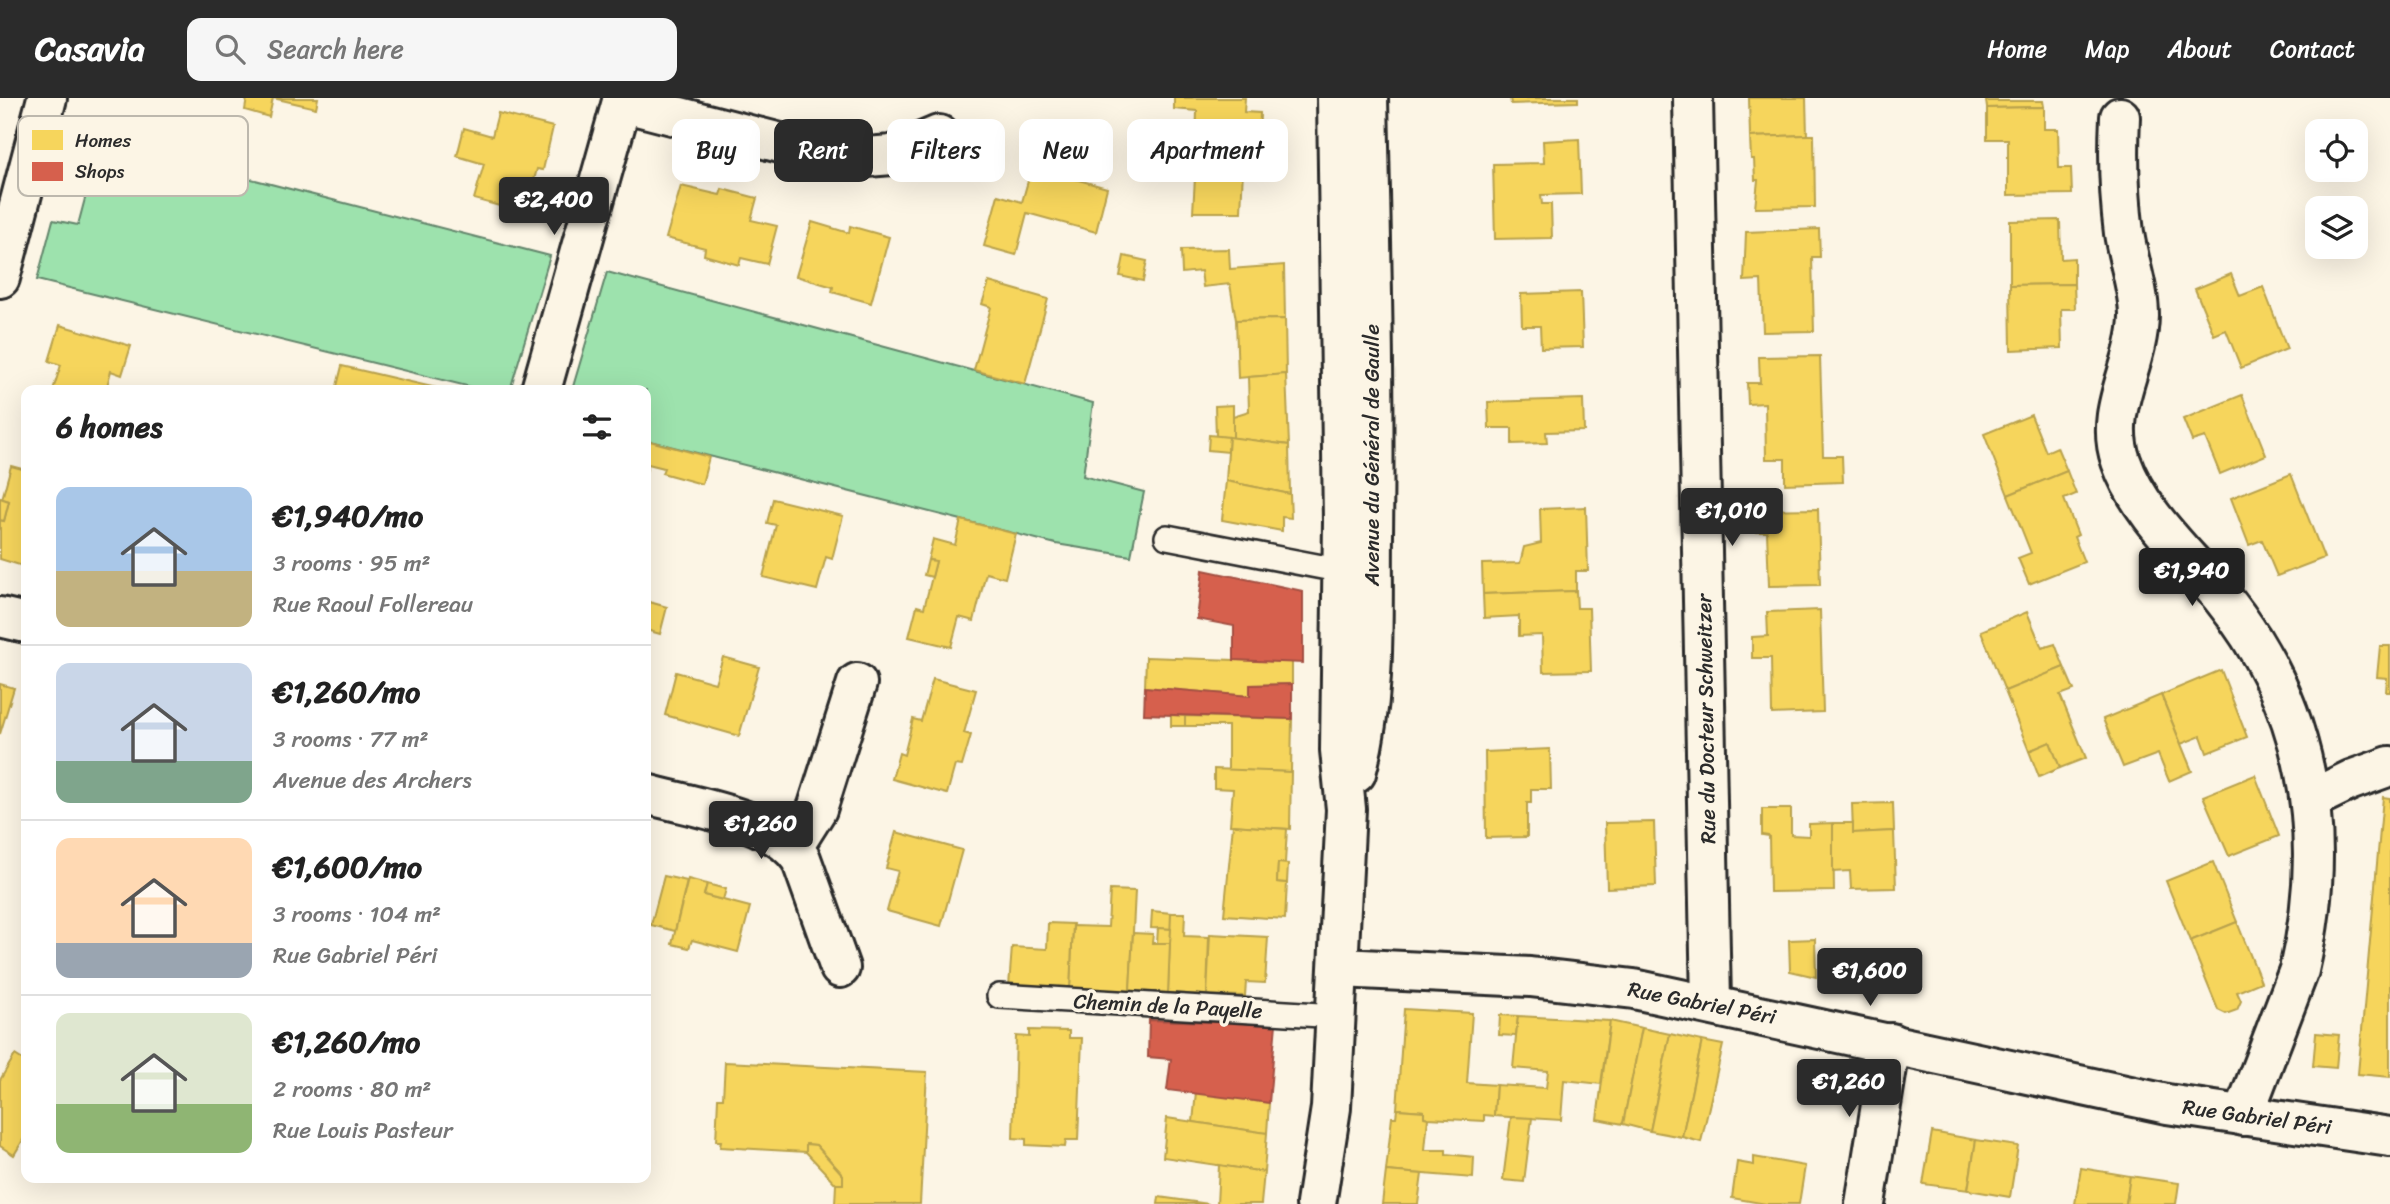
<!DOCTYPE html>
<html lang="en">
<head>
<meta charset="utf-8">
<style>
  body { margin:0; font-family:Sriracha,sans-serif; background:#f6f6f6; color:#222; height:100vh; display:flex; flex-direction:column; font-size:26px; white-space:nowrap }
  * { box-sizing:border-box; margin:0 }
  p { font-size:23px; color:#767676 }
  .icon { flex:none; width:38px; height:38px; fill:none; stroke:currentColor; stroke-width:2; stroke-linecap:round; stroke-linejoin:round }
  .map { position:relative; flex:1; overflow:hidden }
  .panel { position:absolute; left:21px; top:287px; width:630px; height:798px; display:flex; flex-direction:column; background:#fff; border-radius:14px; box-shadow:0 7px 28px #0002 }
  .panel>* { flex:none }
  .hud { position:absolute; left:672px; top:21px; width:665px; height:63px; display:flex; gap:14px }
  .tools { position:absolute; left:2305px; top:21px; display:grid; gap:14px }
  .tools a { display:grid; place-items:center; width:63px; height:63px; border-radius:14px; background:#fff; box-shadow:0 7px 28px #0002; font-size:35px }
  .price { position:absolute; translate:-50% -60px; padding:0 16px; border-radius:7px; background:#2b2b2b; color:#fff; font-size:23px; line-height:46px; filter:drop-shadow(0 2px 4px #0008) }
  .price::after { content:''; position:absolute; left:50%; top:42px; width:21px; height:16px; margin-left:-10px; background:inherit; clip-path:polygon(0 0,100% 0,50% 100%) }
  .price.current { background:#222; color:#fff }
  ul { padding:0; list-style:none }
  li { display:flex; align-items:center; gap:21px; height:175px; padding:0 35px }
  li+li { border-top:2px solid #e0e0e0 }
  li span { display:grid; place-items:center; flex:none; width:196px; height:140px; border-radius:14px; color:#555 }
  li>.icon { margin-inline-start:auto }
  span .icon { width:84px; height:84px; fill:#fffc; stroke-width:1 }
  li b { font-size:30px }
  h2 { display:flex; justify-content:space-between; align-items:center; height:84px; padding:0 35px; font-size:30px }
  .pill { padding:0 24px; border-radius:14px; background:#fff; box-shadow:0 7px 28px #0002; font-size:24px; line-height:63px }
  .pill.current { background:#2b2b2b; color:#fff }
  header { display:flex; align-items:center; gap:42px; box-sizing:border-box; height:98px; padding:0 35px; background:#2b2b2b; color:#fff }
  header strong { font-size:33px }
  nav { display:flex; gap:38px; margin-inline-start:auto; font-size:24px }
  .search { width:490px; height:63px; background:#f6f6f6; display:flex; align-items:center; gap:18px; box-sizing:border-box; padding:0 24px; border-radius:14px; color:#767676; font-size:26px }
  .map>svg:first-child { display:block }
</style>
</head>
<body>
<header>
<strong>Casavia</strong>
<div class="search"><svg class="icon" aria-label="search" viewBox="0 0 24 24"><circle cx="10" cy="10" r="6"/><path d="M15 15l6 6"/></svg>Search here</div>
<nav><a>Home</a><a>Map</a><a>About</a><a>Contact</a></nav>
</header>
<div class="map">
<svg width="2390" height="1106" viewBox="0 0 2390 1106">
  <rect width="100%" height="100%" fill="#fcf5e5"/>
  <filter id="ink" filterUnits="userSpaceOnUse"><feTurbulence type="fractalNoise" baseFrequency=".0143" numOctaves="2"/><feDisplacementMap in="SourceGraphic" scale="14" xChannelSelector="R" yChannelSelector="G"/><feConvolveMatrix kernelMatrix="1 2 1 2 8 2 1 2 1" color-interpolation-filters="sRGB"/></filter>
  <g filter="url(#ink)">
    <g fill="#9de2ad" stroke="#64866c" stroke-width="2">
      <polygon points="69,34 550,158 510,292 483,292 37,182 53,122 78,127 96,59 67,51"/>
      <polygon points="607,174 1093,305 1083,378 1144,394 1131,458 1056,446 646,342 646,292 572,292"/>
    </g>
    <g fill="#f6d55c" stroke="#b9a24d" stroke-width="2">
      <polygon points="247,0 318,0 316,10 273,0 269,19 245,12"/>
      <polygon points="1174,0 1245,0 1244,14 1260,15 1259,48 1196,45 1197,13 1174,11"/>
      <polygon points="1510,0 1578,0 1578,4 1511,6"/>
      <polygon points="1749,0 1806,0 1807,37 1750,39"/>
      <polygon points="1986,3 2043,3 2044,9 1987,10"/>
      <polygon points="2044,9 2044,31 2058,31 2059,70 2071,70 2072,96 2008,97 2008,41 1987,41 1987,10"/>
      <polygon points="498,15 553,29 543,72 537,71 525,115 474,101 484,66 457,58 464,30 492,38"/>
      <polygon points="1807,37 1814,37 1815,109 1755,110 1758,82 1755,82 1754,61 1751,61 1750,39"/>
      <polygon points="1579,41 1581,96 1541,97 1542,106 1551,106 1552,140 1495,141 1493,66 1544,65 1543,43"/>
      <polygon points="1197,45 1249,47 1249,71 1243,71 1241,114 1193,114"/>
      <polygon points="1032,69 1107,90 1096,134 1027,115 1016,157 984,148 998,97 1022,104"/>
      <polygon points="681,88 720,97 722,91 757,100 751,122 777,128 767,166 741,160 739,167 704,157 705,150 666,140"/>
      <polygon points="2060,122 2061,161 2074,160 2074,186 2010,187 2010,123"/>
      <polygon points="812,124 849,135 850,128 889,139 871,205 832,194 833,189 796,178"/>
      <polygon points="1819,131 1820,159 1812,159 1814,233 1763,234 1761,182 1744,183 1746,134"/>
      <polygon points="1229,151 1230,171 1284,167 1285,221 1236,222 1230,186 1203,189 1201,173 1182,175 1181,152"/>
      <polygon points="1124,158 1147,163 1143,183 1120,178"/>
      <polygon points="2231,176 2240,198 2263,189 2287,251 2241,270 2226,232 2214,237 2195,191"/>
      <polygon points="989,184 1048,201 1025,286 974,272 991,209 982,206"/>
      <polygon points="2074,186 2075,211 2061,211 2062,250 2011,252 2010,187"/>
      <polygon points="1581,194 1583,249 1541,250 1540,228 1522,228 1521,196"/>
      <polygon points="1285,221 1286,276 1238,280 1236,222"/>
      <polygon points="60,227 131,248 122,277 111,273 106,292 53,292 61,267 49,263"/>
      <polygon points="1820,258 1823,358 1842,358 1843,384 1785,386 1785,361 1766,361 1765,305 1748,306 1747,285 1760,285 1759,259"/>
      <polygon points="342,268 445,292 336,292"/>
      <polygon points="1286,276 1289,347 1233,340 1233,318 1249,313 1248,279"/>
      <polygon points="2242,297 2266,357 2220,376 2205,339 2192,343 2183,321"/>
      <polygon points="1583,301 1584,333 1546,334 1547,345 1512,346 1512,330 1489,330 1488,304"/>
      <polygon points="1233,307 1233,340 1216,338 1215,308"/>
      <polygon points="2031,317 2046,354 2057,349 2067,373 2008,397 1984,336"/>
      <polygon points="1209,337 1229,339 1228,354 1208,352"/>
      <polygon points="1229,339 1289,347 1290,396 1226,383"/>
      <polygon points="646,342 709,359 702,386 662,375 664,370 648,366 646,374"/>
      <polygon points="11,368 26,372 26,469 0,461 0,422 4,423 9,403 2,401"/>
      <polygon points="2067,373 2076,396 2064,401 2078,437 2074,439 2084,464 2029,486 2018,460 2031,455 2008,397"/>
      <polygon points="2291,376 2324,460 2277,478 2262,442 2249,447 2231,400"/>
      <polygon points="1226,383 1290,396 1291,420 1282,419 1282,433 1222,422"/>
      <polygon points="0,400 9,403 4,423 0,422"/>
      <polygon points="773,401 843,418 832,461 826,459 817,492 763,479 776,427 767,425"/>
      <polygon points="1586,409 1588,473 1576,473 1576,493 1483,496 1482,466 1520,465 1524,449 1541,445 1540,411"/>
      <polygon points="1818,411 1820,487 1769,488 1767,434 1750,434 1749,412"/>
      <polygon points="961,422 1016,436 1005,480 986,475 974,523 959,519 951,549 909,539 917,508 924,510 936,463 928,462 933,441 955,447"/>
      <polygon points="928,462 936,463 932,479 924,477"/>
      <polygon points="1576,493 1577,510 1589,510 1591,573 1543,574 1542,537 1519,538 1519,518 1484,520 1483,496"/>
      <polygon points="646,503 667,509 660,536 646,532"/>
      <polygon points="1820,512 1823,614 1772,616 1771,560 1752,560 1752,539 1768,538 1767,514"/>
      <polygon points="2027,514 2042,550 2055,546 2064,569 2005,593 1981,533"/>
      <polygon points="2380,548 2390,548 2390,594 2386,594 2387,580 2377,579"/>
      <polygon points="723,559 759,569 739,638 665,617 676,574 715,585"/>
      <polygon points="1146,559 1292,564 1292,586 1250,587 1250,598 1145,589"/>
      <polygon points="2064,569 2074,592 2060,597 2086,660 2060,670 2050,644 2029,653 2005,593"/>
      <polygon points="2221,572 2247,639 2207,655 2201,638 2181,646 2161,597"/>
      <polygon points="933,581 976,592 964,635 971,637 962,668 955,667 947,696 892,681 899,655 904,657 913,621 921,623"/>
      <polygon points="0,586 14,590 0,636"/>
      <polygon points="2161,597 2192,673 2169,683 2158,656 2123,669 2103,621"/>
      <polygon points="1171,617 1185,618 1185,628 1171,628"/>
      <polygon points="1185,618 1292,621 1291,674 1228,672 1228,628 1185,628"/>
      <polygon points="2050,644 2060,670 2039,679 2029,653"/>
      <polygon points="1550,651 1551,691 1531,691 1531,705 1527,705 1527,739 1486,740 1485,654"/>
      <polygon points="1214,671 1291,674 1290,731 1230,727 1233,691 1214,690"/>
      <polygon points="2255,677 2279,738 2229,758 2203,698"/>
      <polygon points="2383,699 2390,700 2390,979 2358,976"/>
      <polygon points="1893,705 1894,733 1853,735 1852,706"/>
      <polygon points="1762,711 1791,711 1791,737 1809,738 1809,726 1833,725 1834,793 1770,794 1769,738 1762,737"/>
      <polygon points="1654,724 1656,788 1607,790 1605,725"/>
      <polygon points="1833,725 1853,725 1853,735 1894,733 1896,790 1851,791 1850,773 1833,774"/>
      <polygon points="1233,727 1287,731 1285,765 1278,765 1277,784 1287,785 1285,821 1224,817"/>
      <polygon points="896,734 962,752 941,828 887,813 898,773 886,770"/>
      <polygon points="2213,764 2237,824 2190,843 2166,783"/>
      <polygon points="1278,765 1288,766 1287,785 1277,784"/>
      <polygon points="664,778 687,783 675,833 651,827"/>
      <polygon points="688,781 707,786 704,797 750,809 738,854 692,842 689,850 672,846"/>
      <polygon points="707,786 726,791 723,802 704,797"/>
      <polygon points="1110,792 1135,793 1130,893 1070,890 1073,828 1108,829"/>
      <polygon points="1152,813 1171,815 1171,831 1151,830"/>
      <polygon points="1171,815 1185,815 1184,838 1209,839 1207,897 1168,895"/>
      <polygon points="2237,824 2261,884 2237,894 2241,903 2237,912 2226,916 2218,912 2190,843"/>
      <polygon points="1048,825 1073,826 1070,890 1009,888 1012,849 1047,851"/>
      <polygon points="1158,830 1171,831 1170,845 1157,845"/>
      <polygon points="1133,835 1153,836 1152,845 1170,845 1168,895 1130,893"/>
      <polygon points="1210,836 1268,839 1265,885 1246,884 1245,898 1207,897"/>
      <polygon points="1815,841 1816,879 1790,873 1789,842"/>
      <polygon points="1404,911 1472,915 1467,985 1496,987 1494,1018 1484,1017 1484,1023 1428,1020 1424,1019 1424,1013 1397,1011"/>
      <polygon points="1500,917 1518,918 1516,938 1499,937"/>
      <polygon points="1518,918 1610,923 1601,986 1564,982 1561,1022 1494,1018 1496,987 1546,990 1548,973 1513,970"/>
      <polygon points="1610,923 1642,930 1623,1026 1597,1021"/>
      <polygon points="1642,930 1670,936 1650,1033 1623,1026"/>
      <polygon points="1029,932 1069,933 1069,940 1082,940 1078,1042 1066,1042 1065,1049 1026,1047 1026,1041 1013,1040 1016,938 1029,939"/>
      <polygon points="2316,935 2339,937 2336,970 2313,968"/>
      <polygon points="1670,936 1702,943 1682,1039 1650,1033"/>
      <polygon points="1702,943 1723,947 1701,1044 1682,1039"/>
      <polygon points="15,957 26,964 26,1037 14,1057 0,1048 0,982"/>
      <polygon points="725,964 927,974 920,1106 835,1106 836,1086 843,1086 843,1077 816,1047 806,1046 806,1054 720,1049 721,1043 716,1043 718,1000 723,1000"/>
      <polygon points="1196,994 1269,1005 1267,1035 1193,1024"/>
      <polygon points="1397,1011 1424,1013 1424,1019 1428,1020 1425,1052 1446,1052 1446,1056 1474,1059 1473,1080 1386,1073 1392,1019 1396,1019"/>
      <polygon points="1511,1019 1532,1020 1524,1084 1503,1082"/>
      <polygon points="1167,1020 1267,1035 1264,1074 1163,1059"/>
      <polygon points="1932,1034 1976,1042 1968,1092 1923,1086"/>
      <polygon points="1976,1042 2018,1048 2010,1099 1968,1092"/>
      <polygon points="806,1046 816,1047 843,1077 843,1086 836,1086 806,1054"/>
      <polygon points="1754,1059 1805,1068 1799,1106 1766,1106 1732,1100 1737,1064 1754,1067"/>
      <polygon points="1219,1067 1264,1074 1261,1106 1217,1106"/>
      <polygon points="2081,1070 2130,1078 2126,1106 2075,1106"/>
      <polygon points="1386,1073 1422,1076 1418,1106 1382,1106"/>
      <polygon points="2130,1078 2179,1085 2176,1106 2126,1106"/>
      <polygon points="1159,1099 1209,1106 1158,1106"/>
    </g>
    <g fill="#d6604d" stroke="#a35043" stroke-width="2">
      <polygon points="1203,472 1303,493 1303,565 1234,562 1234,528 1197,521"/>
      <polygon points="1292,586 1292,621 1144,616 1145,589 1250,598 1250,587"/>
      <polygon points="1149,922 1276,926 1269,1005 1167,992 1171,961 1148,959"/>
    </g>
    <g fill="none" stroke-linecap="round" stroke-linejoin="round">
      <defs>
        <g id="lane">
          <polyline points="1167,439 1353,475"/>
          <polyline points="999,898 1337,918"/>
        </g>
        <g id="street">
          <polyline points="1693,0 1711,905"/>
          <polyline points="622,4 842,61 892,57 939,37"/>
          <path d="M2120 19C2118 58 2119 96 2124 135 2128 163 2139 191 2139 218 2138 269 2103 312 2121 363 2139 415 2186 456 2221 498 2309 606 2331 737 2299 872L2243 1018"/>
          <polyline points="0,180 47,0"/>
          <polyline points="541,292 623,0"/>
          <polyline points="0,519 26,525"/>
          <path d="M646 696C693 709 772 719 801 761L840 870"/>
          <polyline points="2310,702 2351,682 2390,668"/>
          <polyline points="793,749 817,711 857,585"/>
          <polyline points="1340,870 1530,879 1634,891 2167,1006 2390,1039"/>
          <polyline points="1865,1106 1891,945"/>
        </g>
        <g id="primary">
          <path d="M1356 675C1377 597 1372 517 1373 437 1375 291 1371 146 1368 0"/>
          <polyline points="1316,1106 1331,1010 1346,711 1340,652 1343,424 1337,0"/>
        </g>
      </defs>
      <use href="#lane" stroke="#2b2b2b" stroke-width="28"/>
      <use href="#street" stroke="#2b2b2b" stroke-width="44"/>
      <use href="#primary" stroke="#2b2b2b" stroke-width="44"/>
      <use href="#lane" stroke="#fcf5e5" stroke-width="23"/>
      <use href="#street" stroke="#fcf5e5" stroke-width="38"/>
      <use href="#primary" stroke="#fcf5e5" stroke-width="38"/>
    </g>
  </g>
  <g text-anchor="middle" stroke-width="7" stroke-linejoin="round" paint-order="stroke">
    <g font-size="21" fill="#2b2b2b" stroke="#fcf5e5">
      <text transform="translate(1372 357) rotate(-90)" y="7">Avenue du Général de Gaulle</text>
      <text transform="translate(1706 621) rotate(-91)" y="7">Rue du Docteur Schweitzer</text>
      <text transform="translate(1702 905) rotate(11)" y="7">Rue Gabriel Péri</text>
      <text transform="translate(1168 908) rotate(3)" y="7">Chemin de la Payelle</text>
      <text transform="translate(2257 1019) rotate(8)" y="7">Rue Gabriel Péri</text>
    </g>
  </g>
  <rect x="18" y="18" width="230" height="80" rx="10" fill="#fcf5e5" stroke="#bdb8ad" stroke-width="2"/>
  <rect x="32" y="32" width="31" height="20" fill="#f6d55c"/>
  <rect x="32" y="64" width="31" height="19" fill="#d6604d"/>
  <g font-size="19" fill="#2b2b2b">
    <text x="75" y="49">Homes</text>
    <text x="75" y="80">Shops</text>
  </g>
</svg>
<div class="tools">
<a><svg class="icon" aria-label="locate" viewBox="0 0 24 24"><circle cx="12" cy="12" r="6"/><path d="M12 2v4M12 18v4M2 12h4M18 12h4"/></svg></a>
<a><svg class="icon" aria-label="layers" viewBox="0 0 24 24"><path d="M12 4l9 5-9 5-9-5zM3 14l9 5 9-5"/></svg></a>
</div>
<b class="price" style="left:554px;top:139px">€2,400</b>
<b class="price" style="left:1732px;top:450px">€1,010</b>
<b class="price current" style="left:2192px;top:510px">€1,940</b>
<b class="price" style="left:761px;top:763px">€1,260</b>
<b class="price" style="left:1870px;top:910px">€1,600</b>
<b class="price" style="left:1849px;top:1021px">€1,260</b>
<div class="hud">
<a class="pill">Buy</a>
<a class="pill current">Rent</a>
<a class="pill">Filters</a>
<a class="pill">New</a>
<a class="pill">Apartment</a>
</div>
<section class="panel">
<h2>6 homes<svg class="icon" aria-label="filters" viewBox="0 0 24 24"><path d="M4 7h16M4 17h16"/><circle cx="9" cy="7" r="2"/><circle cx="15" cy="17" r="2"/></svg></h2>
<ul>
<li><span style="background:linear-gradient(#a9c7e8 60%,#c2b280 0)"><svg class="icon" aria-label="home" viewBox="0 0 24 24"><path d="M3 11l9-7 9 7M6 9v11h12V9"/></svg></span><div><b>€1,940/mo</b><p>3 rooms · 95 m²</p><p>Rue Raoul Follereau</p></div></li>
<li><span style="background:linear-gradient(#c9d6e8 70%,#7fa58c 0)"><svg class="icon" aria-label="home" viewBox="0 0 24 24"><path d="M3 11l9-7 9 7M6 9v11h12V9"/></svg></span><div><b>€1,260/mo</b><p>3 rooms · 77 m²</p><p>Avenue des Archers</p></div></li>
<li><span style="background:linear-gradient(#ffd9b3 75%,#9aa5b1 0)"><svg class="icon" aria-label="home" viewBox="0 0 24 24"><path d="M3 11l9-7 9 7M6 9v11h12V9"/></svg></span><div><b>€1,600/mo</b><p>3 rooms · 104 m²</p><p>Rue Gabriel Péri</p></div></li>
<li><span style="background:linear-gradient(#dfe7d0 65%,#8fb573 0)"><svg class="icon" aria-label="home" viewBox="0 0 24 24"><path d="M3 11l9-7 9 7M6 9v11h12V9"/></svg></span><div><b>€1,260/mo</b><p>2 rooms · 80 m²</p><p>Rue Louis Pasteur</p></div></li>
</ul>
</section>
</div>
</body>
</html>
